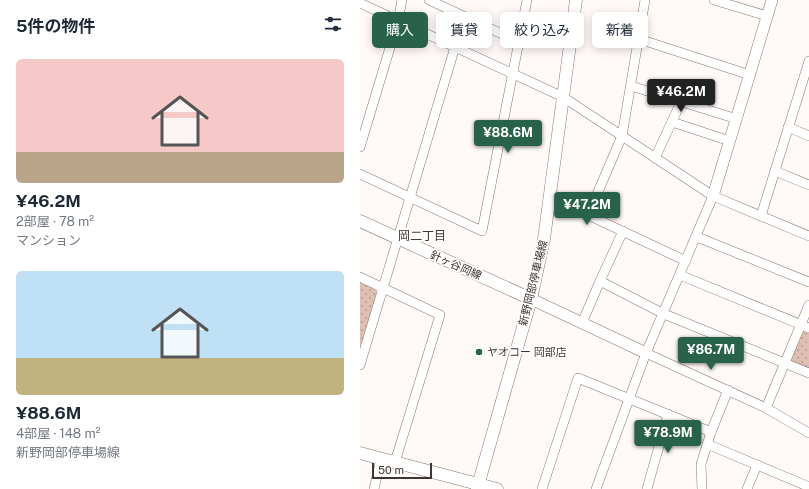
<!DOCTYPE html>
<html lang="ja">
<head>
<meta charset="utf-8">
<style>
  body { margin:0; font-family:"Public Sans","Noto Sans JP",sans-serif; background:#f6f6f7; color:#1f2937; height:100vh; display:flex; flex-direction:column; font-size:15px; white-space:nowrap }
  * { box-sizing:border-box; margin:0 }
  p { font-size:13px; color:#747a83 }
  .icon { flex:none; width:22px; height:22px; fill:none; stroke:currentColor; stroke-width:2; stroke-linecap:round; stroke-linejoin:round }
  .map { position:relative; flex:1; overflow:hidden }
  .details { display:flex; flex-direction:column; background:#fff; width:360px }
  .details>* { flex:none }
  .banner { position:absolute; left:12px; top:12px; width:377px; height:36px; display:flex; gap:8px }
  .scale { position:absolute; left:12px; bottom:10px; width:60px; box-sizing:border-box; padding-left:4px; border:2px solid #3f3531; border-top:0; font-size:11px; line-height:14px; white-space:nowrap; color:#3f3531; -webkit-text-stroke:3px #fff; paint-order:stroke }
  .price { position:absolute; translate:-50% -34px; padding:0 9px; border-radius:4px; background:#28624b; color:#fff; font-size:13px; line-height:26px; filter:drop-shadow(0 1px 2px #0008) }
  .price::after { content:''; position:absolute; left:50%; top:24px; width:12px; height:9px; margin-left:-6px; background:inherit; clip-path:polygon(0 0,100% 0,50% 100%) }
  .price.on { background:#222; color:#fff }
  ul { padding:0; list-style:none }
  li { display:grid; align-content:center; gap:8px; height:212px; padding:0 16px }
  li span { display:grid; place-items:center; height:124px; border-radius:6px; color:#555 }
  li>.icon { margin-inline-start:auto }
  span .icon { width:72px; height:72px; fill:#fffc; stroke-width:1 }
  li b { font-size:17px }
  h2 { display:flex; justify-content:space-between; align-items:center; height:48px; padding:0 16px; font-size:17px }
  .chip { padding:0 14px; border-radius:6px; background:#fff; box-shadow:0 2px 10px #0003; font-size:14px; line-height:36px }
  .chip.on { background:#28624b; color:#fff }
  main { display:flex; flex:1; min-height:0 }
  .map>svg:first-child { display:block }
</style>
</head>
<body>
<main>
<section class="details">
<h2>5件の物件<svg class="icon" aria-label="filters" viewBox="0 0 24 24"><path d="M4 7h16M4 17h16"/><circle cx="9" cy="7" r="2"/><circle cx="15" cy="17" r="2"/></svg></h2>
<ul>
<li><span style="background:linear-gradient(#f6c9c9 75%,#b9a48a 0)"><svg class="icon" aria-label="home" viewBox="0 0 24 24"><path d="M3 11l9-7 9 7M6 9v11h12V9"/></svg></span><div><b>¥46.2M</b><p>2部屋 · 78 m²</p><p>マンション</p></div></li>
<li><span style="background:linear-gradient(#bfe0f5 70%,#c2b280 0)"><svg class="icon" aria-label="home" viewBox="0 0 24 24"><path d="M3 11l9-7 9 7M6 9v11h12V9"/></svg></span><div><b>¥88.6M</b><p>4部屋 · 148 m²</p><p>新野岡部停車場線</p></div></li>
</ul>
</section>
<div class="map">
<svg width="449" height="489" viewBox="0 0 449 489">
  <defs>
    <pattern id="green-dots" width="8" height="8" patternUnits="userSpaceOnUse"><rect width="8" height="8" fill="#dfbfb1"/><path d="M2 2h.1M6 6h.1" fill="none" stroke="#b69c91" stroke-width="1.8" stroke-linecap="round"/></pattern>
  </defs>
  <rect width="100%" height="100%" fill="#fffaf7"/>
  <g fill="url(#green-dots)">
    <polygon points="0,282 15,289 17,293 0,348"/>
    <polygon points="443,330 449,332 449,369 429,361"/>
  </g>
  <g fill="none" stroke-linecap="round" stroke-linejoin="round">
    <defs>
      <g id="minor">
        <polyline points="69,0 159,42"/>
        <polyline points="285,0 262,136 228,215 326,261"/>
        <polyline points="354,0 407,16"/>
        <polyline points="0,3 203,97 353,196 449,236"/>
        <polyline points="279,39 390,75"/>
        <polyline points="271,86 377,119"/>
        <polyline points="312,122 370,141"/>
        <polyline points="428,127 449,136"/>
        <polyline points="0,147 38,21 42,0"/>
        <polyline points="295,158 321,102"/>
        <polyline points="415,171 449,185"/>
        <polyline points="0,174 122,231 167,0"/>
        <polyline points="401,216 449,61"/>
        <polyline points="263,231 240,281 304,314 449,373"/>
        <polyline points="337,237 449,282"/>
        <polyline points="320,275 449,328"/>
        <polyline points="0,277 80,315 35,462"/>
        <polyline points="222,323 240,281"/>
        <polyline points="286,353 406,408 449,433"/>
        <polyline points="0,365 95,47"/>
        <polyline points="406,408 449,305"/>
        <polyline points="347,444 447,486"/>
        <polyline points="14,489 21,459"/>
        <polyline points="182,489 218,378 351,432"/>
        <polyline points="236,489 286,353 353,196"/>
        <polyline points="287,489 308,414"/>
        <polyline points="342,489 341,464 351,432 368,390"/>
        <polyline points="387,489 397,465"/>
      </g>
      <g id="tertiary">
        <polyline points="353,196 412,0"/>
        <polyline points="171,299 286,353"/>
      </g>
      <g id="secondary">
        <polyline points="0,221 171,299"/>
        <polyline points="0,453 137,489"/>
        <polyline points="117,489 171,299 184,239 216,0"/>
      </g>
    </defs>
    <use href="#minor" stroke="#8d776d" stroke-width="10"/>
    <use href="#tertiary" stroke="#8d776d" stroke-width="12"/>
    <use href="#secondary" stroke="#8d776d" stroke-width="13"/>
    <use href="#minor" stroke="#fff" stroke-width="9"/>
    <use href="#tertiary" stroke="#fff" stroke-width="11"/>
    <use href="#secondary" stroke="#fff" stroke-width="12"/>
  </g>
  <circle fill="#28624b" stroke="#fff" stroke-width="1.5" cx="119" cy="352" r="4"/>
  <g text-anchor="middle" stroke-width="3.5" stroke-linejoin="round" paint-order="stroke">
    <g font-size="11" fill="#3f3531" stroke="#fff">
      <text transform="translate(96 265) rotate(24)" y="4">針ヶ谷岡線</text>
      <text transform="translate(173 283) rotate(-76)" y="4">新野岡部停車場線</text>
    </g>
    <g font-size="11" fill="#3f3531" stroke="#fff" text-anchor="start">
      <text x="127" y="356">ヤオコー 岡部店</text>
    </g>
    <g font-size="12" fill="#3f3531" stroke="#fff">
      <text x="62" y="240">岡二丁目</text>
    </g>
  </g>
</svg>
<div class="scale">50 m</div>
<b class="price on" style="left:321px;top:113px">¥46.2M</b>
<b class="price" style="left:148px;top:154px">¥88.6M</b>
<b class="price" style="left:227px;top:226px">¥47.2M</b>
<b class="price" style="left:351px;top:371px">¥86.7M</b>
<b class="price" style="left:308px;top:454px">¥78.9M</b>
<div class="banner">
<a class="chip on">購入</a>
<a class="chip">賃貸</a>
<a class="chip">絞り込み</a>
<a class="chip">新着</a>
</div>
</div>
</main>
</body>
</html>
